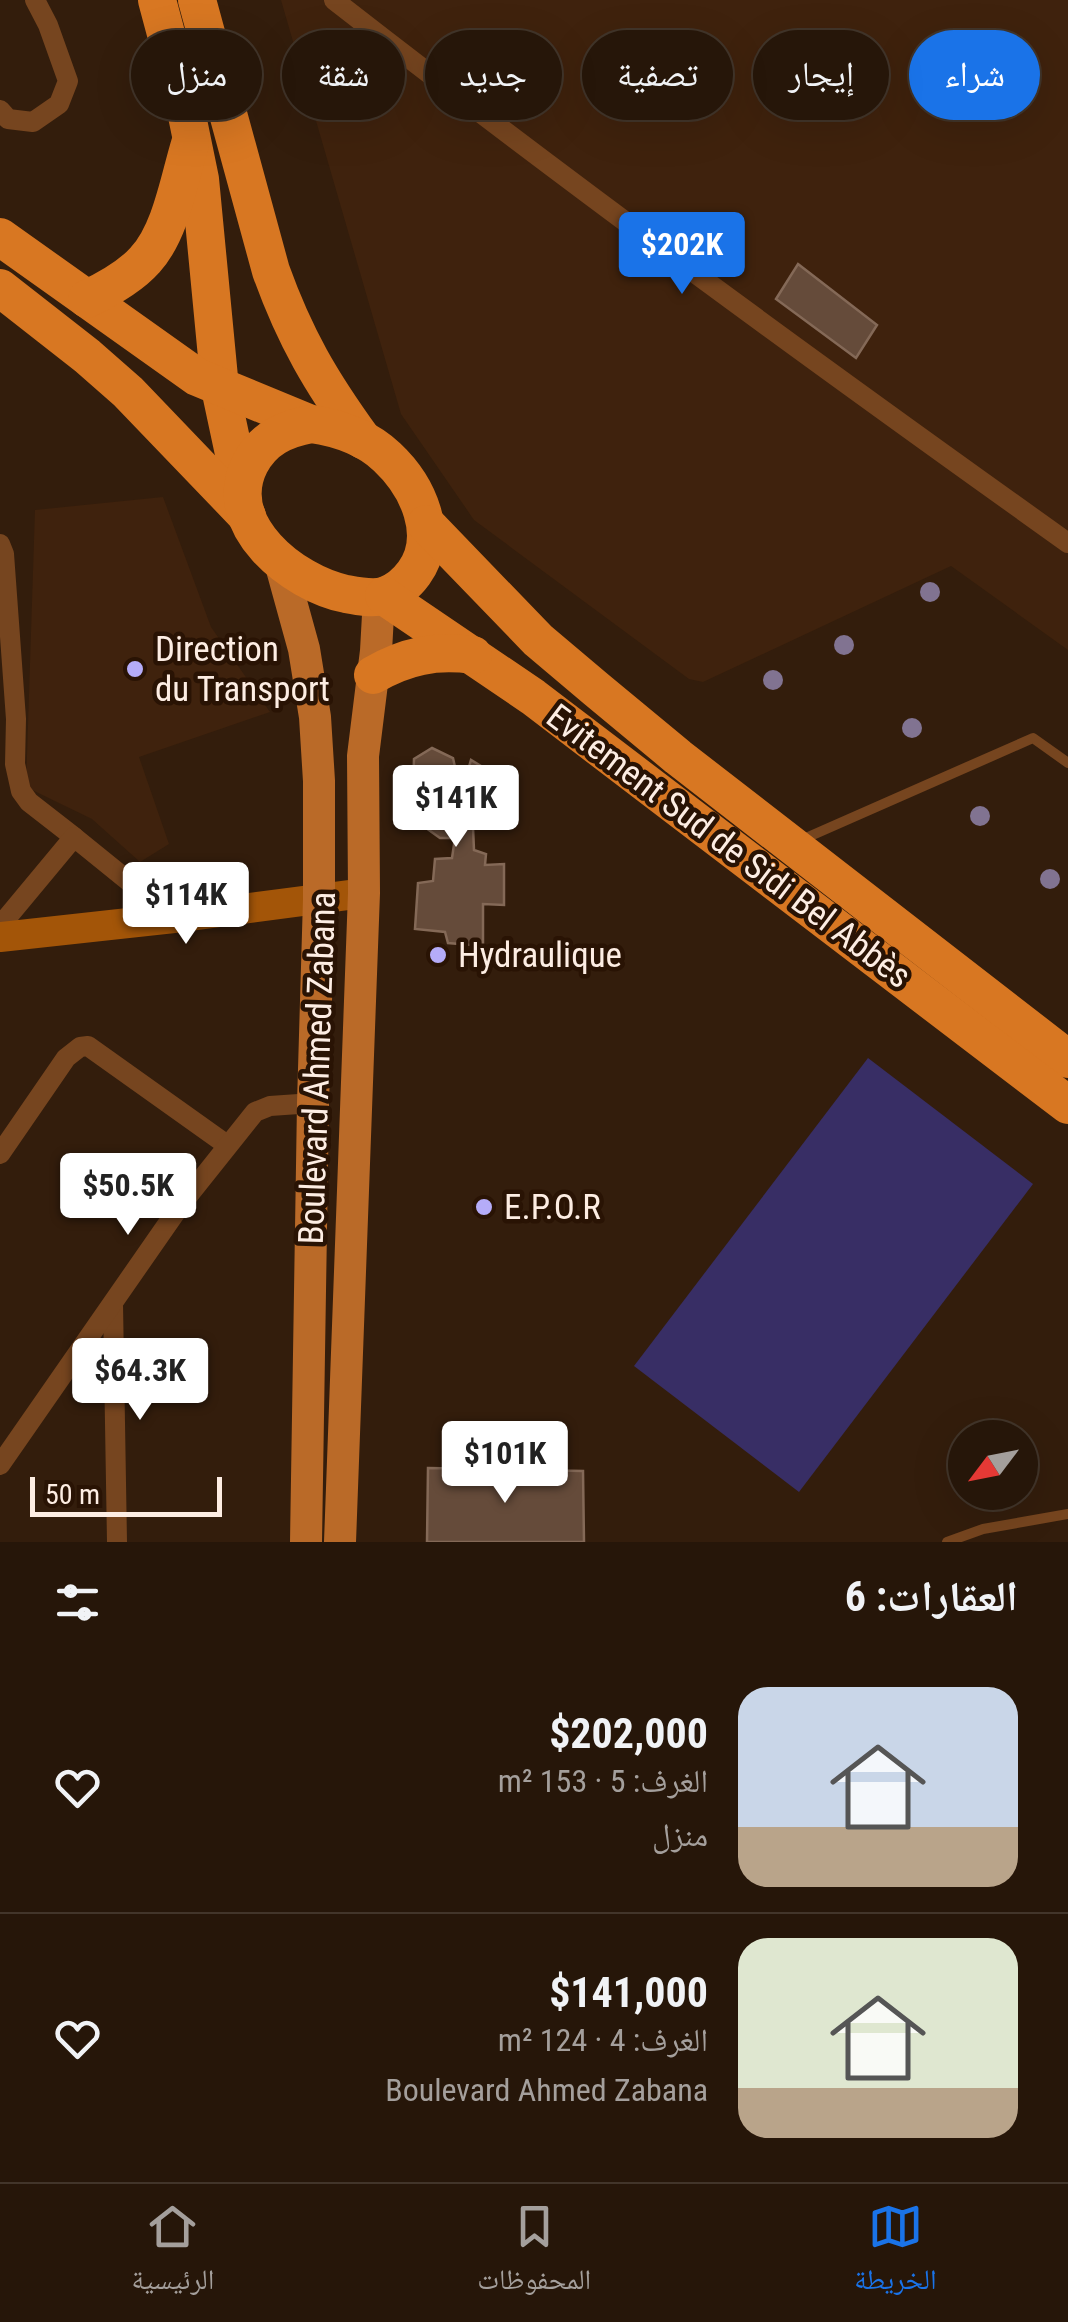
<!DOCTYPE html>
<html lang="ar">
<head>
<meta charset="utf-8">
<style>
  body { margin:0; font-family:"Roboto Condensed","Noto Naskh Arabic",sans-serif; background:#2e1f12; color:#f1f3f6; direction:rtl; height:100vh; display:flex; flex-direction:column; font-size:38px; white-space:nowrap }
  * { box-sizing:border-box; margin:0 }
  p { font-size:32px; color:#a49f9c }
  .icon { flex:none; width:55px; height:55px; fill:none; stroke:currentColor; stroke-width:2; stroke-linecap:round; stroke-linejoin:round }
  .map { position:relative; height:1542px; overflow:hidden; direction:ltr }
  .side { display:flex; flex-direction:column; background:#261609; flex:1 }
  .side>* { flex:none }
  .guide { position:absolute; left:30px; top:30px; width:1010px; height:90px; direction:rtl; display:flex; gap:20px }
  .needle { width:65px; rotate:238deg }
  .tools { position:absolute; left:948px; top:1420px; display:grid; gap:20px }
  .tools a { display:grid; place-items:center; width:90px; height:90px; border-radius:50%; background:#261609; box-shadow:0 10px 40px #0002,0 0 0 2px #42352a; font-size:50px }
  .scale { position:absolute; left:30px; bottom:25px; width:192px; box-sizing:border-box; padding-left:10px; border:5px solid #fdede3; border-top:0; font-size:28px; line-height:35px; white-space:nowrap; color:#fdede3; -webkit-text-stroke:8px #291304; paint-order:stroke }
  .price { position:absolute; translate:-50% -85px; padding:0 22px; border-radius:10px; background:#fff; color:#222; font-size:32px; line-height:65px; filter:drop-shadow(0 2px 5px #0008) }
  .price::after { content:''; position:absolute; left:50%; top:60px; width:30px; height:22px; margin-left:-15px; background:inherit; clip-path:polygon(0 0,100% 0,50% 100%) }
  .price.current { background:#1a73e8; color:#fff }
  ul { padding:0; list-style:none }
  li { display:flex; align-items:center; gap:30px; height:250px; padding:0 50px }
  li+li { border-top:2px solid #42352a }
  li span { display:grid; place-items:center; flex:none; width:280px; height:200px; border-radius:30px; color:#555 }
  li>.icon { margin-inline-start:auto }
  span .icon { width:120px; height:120px; fill:#fffc; stroke-width:1 }
  li b { font-size:42px }
  h2 { display:flex; justify-content:space-between; align-items:center; height:120px; padding:0 50px; font-size:42px }
  .pill { padding:0 35px; border-radius:45px; background:#261609; box-shadow:0 10px 40px #0002,0 0 0 2px #42352a; font-size:35px; line-height:90px }
  .pill.current { background:#1a73e8; color:#fff }
  .dock { display:flex; justify-content:space-around; align-items:center; height:140px; border-top:2px solid #42352a; background:#261609; font-size:28px; color:#a49f9c }
  .dock a { display:grid; justify-items:center; gap:5px }
  .dock .current { color:#1a73e8 }
  .map>svg:first-child { display:block }
</style>
</head>
<body>
<div class="map">
<svg width="1068" height="1542" viewBox="0 0 1068 1542">
  <rect width="100%" height="100%" fill="#331d0c"/>
  <g fill="#3f220d">
    <polygon points="281,0 1068,0 1068,650 951,566 703,682 689,679 474,520 401,414"/>
    <polygon points="163,497 211,627 270,712 139,757 169,844 140,862 92,819 26,787 35,510"/>
  </g>
  <polygon fill="#382e65" points="868,1058 1033,1184 799,1492 634,1366"/>
  <g fill="#654b3a" stroke="#846957" stroke-width="2.5">
    <polygon points="798,264 877,325 856,358 776,299"/>
    <polygon points="432,748 453,758 455,767 468,770 471,760 491,772 486,788 492,807 484,812 484,825 473,827 474,850 486,854 485,865 504,864 504,905 483,904 483,946 448,943 445,932 415,929 418,883 433,881 435,859 452,858 455,838 440,838 422,825 422,790 413,789 414,759"/>
    <polygon points="428,1468 583,1471 584,1542 427,1542"/>
  </g>
  <g fill="none" stroke-linecap="round" stroke-linejoin="round">
    <g stroke="#76451f" stroke-width="10">
      <polyline points="799,841 1033,738 1068,763"/>
      <polyline points="947,1542 983,1529 1068,1514"/>
    </g>
    <g stroke="#76451f" stroke-width="20">
      <path d="M334 0C575 188 820 366 1068 543"/>
      <polyline points="0,110 8,119 33,122 59,104 68,81 48,25 35,0"/>
      <polyline points="0,544 4,554 16,719 15,764 21,791 29,802 74,837"/>
      <polyline points="0,926 74,837 174,918"/>
      <polyline points="0,1154 66,1058 80,1047 88,1046 227,1145"/>
      <polyline points="113,1304 117,1542"/>
      <polyline points="0,1465 180,1206 255,1112 270,1106 313,1103"/>
    </g>
    <polyline stroke="#a35508" stroke-width="30" points="0,937 174,918 364,893"/>
    <g stroke="#ba6a28" stroke-width="32">
      <polyline points="280,562 304,649 315,717 319,781 319,899 313,1103 306,1542"/>
      <polyline points="340,1542 364,893 363,756 376,651 379,597"/>
    </g>
    <g stroke="#d87722" stroke-width="38">
      <polyline points="157,0 184,101 200,179 220,388 242,491"/>
      <path d="M197 0 271 271C295 338 321 382 363 440"/>
      <polyline points="0,237 197,377 311,424"/>
      <polyline points="0,288 87,356 128,392 247,516"/>
      <path d="M87 299C108 289 130 277 145 260 171 232 179 180 190 144"/>
      <path d="M311 424C339 428 366 437 387 457 418 486 441 536 414 573 406 584 396 592 384 596 372 599 357 596 346 594 293 583 219 525 250 464 263 439 284 429 311 424Z"/>
      <polyline points="426,524 538,640 596,689 678,757 1068,1059"/>
      <polyline points="384,596 533,697 1068,1105"/>
      <path d="M373 675C406 656 435 650 473 655"/>
    </g>
  </g>
  <g fill="#817391">
    <circle cx="930" cy="592" r="10"/>
    <circle cx="844" cy="645" r="10"/>
    <circle cx="773" cy="680" r="10"/>
    <circle cx="912" cy="728" r="10"/>
    <circle cx="980" cy="816" r="10"/>
    <circle cx="1050" cy="879" r="10"/>
  </g>
  <g fill="#b5acf8" stroke="#291304" stroke-width="4">
    <circle cx="135" cy="669" r="10"/>
    <circle cx="438" cy="955" r="10"/>
    <circle cx="484" cy="1207" r="10"/>
  </g>
  <g text-anchor="middle" stroke-width="9" stroke-linejoin="round" paint-order="stroke">
    <g font-size="35" fill="#fdede3" stroke="#291304" text-anchor="start">
      <text x="155" y="661">Direction<tspan x="155" dy="40">du Transport</tspan></text>
      <text x="458" y="967">Hydraulique</text>
      <text x="504" y="1219">E.P.O.R</text>
    </g>
    <g font-size="35" fill="#fdede3" stroke="#291304">
      <text transform="translate(729 846) rotate(37)" y="12">Evitement Sud de Sidi Bel Abbès</text>
      <text transform="translate(317 1068) rotate(-88)" y="12">Boulevard Ahmed Zabana</text>
    </g>
  </g>
</svg>
<div class="tools">
<a><svg class="needle" viewBox="-14 -14 28 28"><path d="M0-13l5 13h-10z" fill="#e53935"/><path d="M0 13l5-13h-10z" fill="#a49f9c"/></svg></a>
</div>
<div class="scale">50 m</div>
<b class="price current" style="left:682px;top:297px">$202K</b>
<b class="price" style="left:456px;top:850px">$141K</b>
<b class="price" style="left:186px;top:947px">$114K</b>
<b class="price" style="left:128px;top:1238px">$50.5K</b>
<b class="price" style="left:140px;top:1423px">$64.3K</b>
<b class="price" style="left:505px;top:1506px">$101K</b>
<div class="guide">
<a class="pill current">شراء</a>
<a class="pill">إيجار</a>
<a class="pill">تصفية</a>
<a class="pill">جديد</a>
<a class="pill">شقة</a>
<a class="pill">منزل</a>
</div>
</div>
<section class="side">
<h2>العقارات: 6<svg class="icon" aria-label="filters" viewBox="0 0 24 24"><path d="M4 7h16M4 17h16"/><circle cx="9" cy="7" r="2"/><circle cx="15" cy="17" r="2"/></svg></h2>
<ul>
<li><span style="background:linear-gradient(#c9d6e8 70%,#b9a48a 0)"><svg class="icon" aria-label="home" viewBox="0 0 24 24"><path d="M3 11l9-7 9 7M6 9v11h12V9"/></svg></span><div><b>$202,000</b><p>الغرف: 5 · 153 m²</p><p>منزل</p></div><svg class="icon" aria-label="heart" viewBox="0 0 24 24"><path d="M12 20l-8-8c-3-5 5-10 8-4 3-6 11-1 8 4z"/></svg></li>
<li><span style="background:linear-gradient(#dfe7d0 75%,#b9a48a 0)"><svg class="icon" aria-label="home" viewBox="0 0 24 24"><path d="M3 11l9-7 9 7M6 9v11h12V9"/></svg></span><div><b>$141,000</b><p>الغرف: 4 · 124 m²</p><p>Boulevard Ahmed Zabana</p></div><svg class="icon" aria-label="heart" viewBox="0 0 24 24"><path d="M12 20l-8-8c-3-5 5-10 8-4 3-6 11-1 8 4z"/></svg></li>
</ul>
</section>
<nav class="dock">
<a class="current"><svg class="icon" aria-label="map" viewBox="0 0 24 24"><path d="M3 6l6-2 6 2 6-2v14l-6 2-6-2-6 2zM9 4v14M15 6v14"/></svg>الخريطة</a>
<a><svg class="icon" aria-label="saved" viewBox="0 0 24 24"><path d="M7 4h10v16l-5-4-5 4z"/></svg>المحفوظات</a>
<a><svg class="icon" aria-label="home" viewBox="0 0 24 24"><path d="M3 11l9-7 9 7M6 9v11h12V9"/></svg>الرئيسية</a>
</nav>
</body>
</html>
